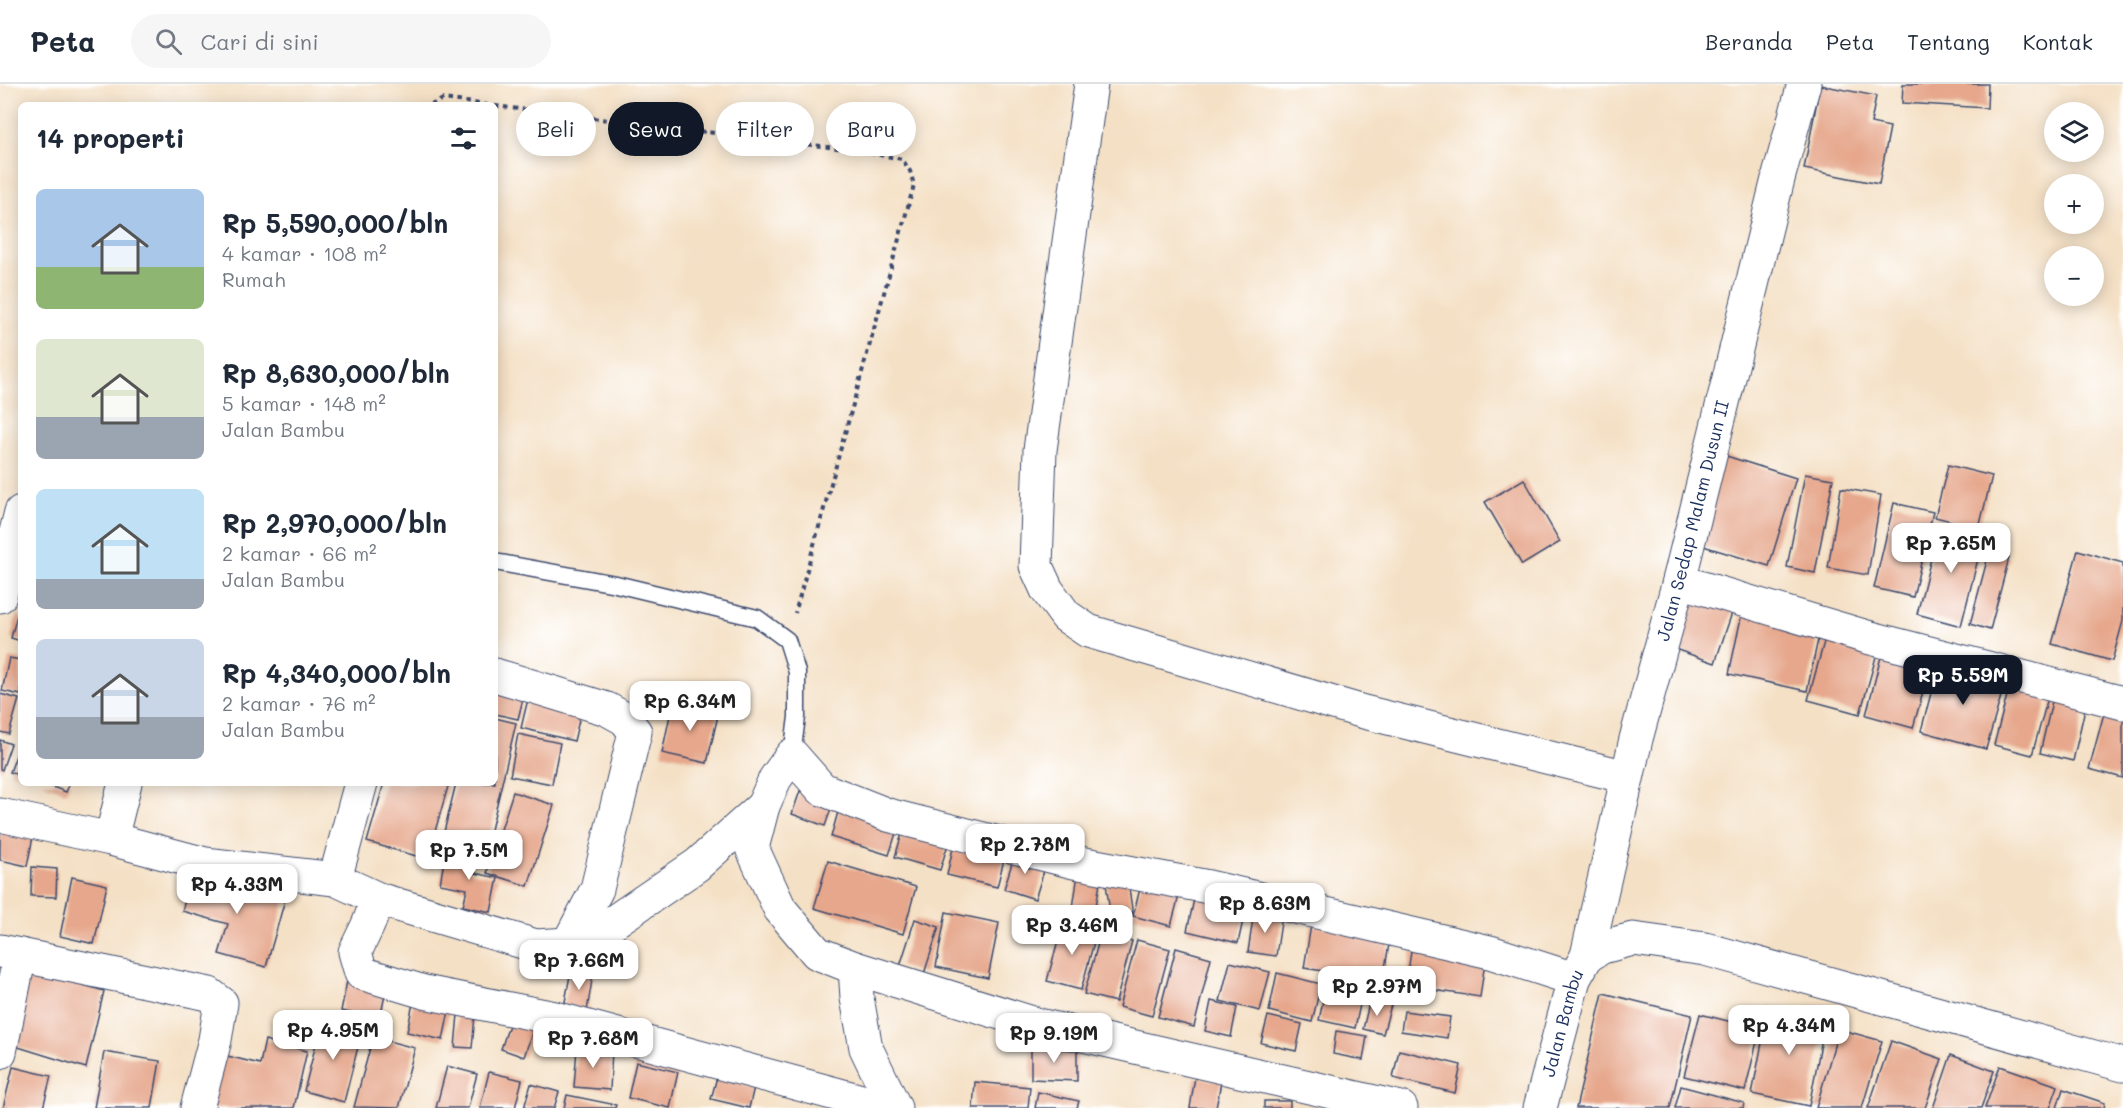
<!DOCTYPE html>
<html lang="id">
<head>
<meta charset="utf-8">
<style>
  body { margin:0; font-family:Mali,sans-serif; background:#f6f6f7; color:#1f2937; height:100vh; display:flex; flex-direction:column; font-size:22px; white-space:nowrap }
  * { box-sizing:border-box; margin:0 }
  p { font-size:20px; color:#747a83 }
  .icon { flex:none; width:33px; height:33px; fill:none; stroke:currentColor; stroke-width:2; stroke-linecap:round; stroke-linejoin:round }
  .map { position:relative; flex:1; overflow:hidden }
  .panel { position:absolute; left:18px; top:18px; width:480px; height:684px; display:flex; flex-direction:column; background:#fff; border-radius:9px; box-shadow:0 3px 15px #0003 }
  .panel>* { flex:none }
  .guide { position:absolute; left:516px; top:18px; width:570px; height:54px; display:flex; gap:12px }
  .buttons { position:absolute; left:2044px; top:18px; display:grid; gap:12px }
  .buttons a { display:grid; place-items:center; width:60px; height:60px; border-radius:50%; background:#fff; box-shadow:0 3px 15px #0003; font-size:30px }
  .price { position:absolute; translate:-50% -51px; padding:0 14px; border-radius:12px; background:#fff; color:#222; font-size:20px; line-height:39px; filter:drop-shadow(0 2px 3px #0008) }
  .price::after { content:''; position:absolute; left:50%; top:36px; width:18px; height:14px; margin-left:-9px; background:inherit; clip-path:polygon(0 0,100% 0,50% 100%) }
  .price.on { background:#111827; color:#fff }
  ul { padding:0; list-style:none }
  li { display:flex; align-items:center; gap:18px; height:150px; padding:0 18px }
  li span { display:grid; place-items:center; flex:none; width:168px; height:120px; border-radius:9px; color:#555 }
  li>.icon { margin-inline-start:auto }
  span .icon { width:72px; height:72px; fill:#fffc; stroke-width:1 }
  li b { font-size:26px }
  h2 { display:flex; justify-content:space-between; align-items:center; height:72px; padding:0 18px; font-size:26px }
  .tag { padding:0 21px; border-radius:27px; background:#fff; box-shadow:0 3px 15px #0003; font-size:21px; line-height:54px }
  .tag.on { background:#111827; color:#fff }
  header { display:flex; align-items:center; gap:36px; box-sizing:border-box; height:84px; padding:0 30px; background:#fff; border-bottom:2px solid #e0e1e3 }
  header strong { font-size:28px }
  nav { display:flex; gap:33px; margin-inline-start:auto; font-size:21px }
  .search { width:420px; height:54px; background:#f6f6f7; display:flex; align-items:center; gap:15px; box-sizing:border-box; padding:0 21px; border-radius:33px; color:#747a83; font-size:22px }
  .map>svg:first-child { display:block }
</style>
</head>
<body>
<header>
<strong>Peta</strong>
<div class="search"><svg class="icon" aria-label="search" viewBox="0 0 24 24"><circle cx="10" cy="10" r="6"/><path d="M15 15l6 6"/></svg>Cari di sini</div>
<nav><a>Beranda</a><a>Peta</a><a>Tentang</a><a>Kontak</a></nav>
</header>
<div class="map">
<svg width="2123" height="1024" viewBox="0 0 2123 1024">
  <rect width="100%" height="100%" fill="#fff"/>
  <filter id="ink" filterUnits="userSpaceOnUse"><feTurbulence type="fractalNoise" baseFrequency=".0167" numOctaves="2"/><feDisplacementMap in="SourceGraphic" scale="12" xChannelSelector="R" yChannelSelector="G"/><feConvolveMatrix kernelMatrix="1 2 1 2 8 2 1 2 1" color-interpolation-filters="sRGB"/></filter>
  <filter id="wash" filterUnits="userSpaceOnUse"><feTurbulence type="fractalNoise" baseFrequency=".008" numOctaves="4" result="noise"/><feDisplacementMap in="SourceGraphic" scale="24" xChannelSelector="R" yChannelSelector="G"/><feGaussianBlur stdDeviation="1.35" result="paint"/><feColorMatrix in="noise" values="0 0 0 0 0 0 0 0 0 0 0 0 0 0 0 0 0 1.4 0 .05"/><feComposite in="paint" operator="in"/></filter>
  <g filter="url(#wash)">
    <rect width="100%" height="100%" fill="#f4e0c5"/>
    <g id="blocks">
      <g fill="#e6a78c">
        <polygon points="1903,0 1988,0 1987,24 1902,19"/>
        <polygon points="1820,1 1876,12 1871,39 1890,43 1879,100 1804,85"/>
        <polygon points="1717,369 1796,394 1769,482 1690,458"/>
        <polygon points="1948,381 1992,392 1979,444 1935,433"/>
        <polygon points="1805,390 1833,395 1815,489 1787,483"/>
        <polygon points="1524,395 1560,458 1522,481 1485,418"/>
        <polygon points="1841,404 1881,411 1868,491 1828,484"/>
        <polygon points="1894,419 1933,428 1913,513 1874,504"/>
        <polygon points="1940,439 1984,451 1961,542 1917,530"/>
        <polygon points="2078,466 2123,479 2123,537 2112,577 2052,560"/>
        <polygon points="1989,469 2009,474 1990,546 1970,540"/>
        <polygon points="1688,504 1735,520 1715,579 1669,563"/>
        <polygon points="1742,529 1820,546 1807,607 1729,590"/>
        <polygon points="17,531 21,532 21,557 11,554"/>
        <polygon points="1827,547 1879,562 1860,630 1808,616"/>
        <polygon points="1884,561 1932,575 1913,644 1866,631"/>
        <polygon points="9,574 21,576 21,611 2,607"/>
        <polygon points="1939,579 2005,598 1986,665 1921,647"/>
        <polygon points="2010,600 2049,610 2032,671 1994,661"/>
        <polygon points="495,604 524,611 518,635 495,630"/>
        <polygon points="2054,609 2087,616 2073,677 2040,669"/>
        <polygon points="0,610 19,615 9,650 0,648"/>
        <polygon points="528,615 581,628 574,657 521,644"/>
        <polygon points="673,617 719,627 707,679 662,669"/>
        <polygon points="2107,618 2123,623 2123,694 2089,685"/>
        <polygon points="495,634 516,639 487,763 443,752 456,699 495,699"/>
        <polygon points="518,650 560,659 552,700 510,692"/>
        <polygon points="0,656 11,660 2,686 0,685"/>
        <polygon points="21,658 21,692 10,688"/>
        <polygon points="42,699 70,699 66,708"/>
        <polygon points="384,699 449,699 427,775 367,758"/>
        <polygon points="800,707 833,719 825,742 792,730"/>
        <polygon points="513,708 554,721 528,802 487,789"/>
        <polygon points="839,724 898,743 889,771 831,753"/>
        <polygon points="904,743 949,757 940,786 895,773"/>
        <polygon points="0,746 33,753 27,782 0,776"/>
        <polygon points="955,755 1006,768 997,803 947,791"/>
        <polygon points="446,765 473,770 470,788 498,794 491,828 463,822 467,805 440,800"/>
        <polygon points="1016,766 1047,777 1035,815 1004,805"/>
        <polygon points="828,777 916,803 903,850 814,824"/>
        <polygon points="32,783 57,785 56,813 31,812"/>
        <polygon points="193,786 286,812 266,883 219,870 228,840 182,827"/>
        <polygon points="1078,790 1101,794 1095,827 1073,824"/>
        <polygon points="1127,790 1133,832 1111,835 1105,793"/>
        <polygon points="72,793 107,801 94,860 60,852"/>
        <polygon points="1143,793 1181,804 1171,842 1133,832"/>
        <polygon points="1195,811 1246,823 1238,859 1187,847"/>
        <polygon points="946,828 999,839 988,894 936,883"/>
        <polygon points="1254,828 1282,832 1276,872 1248,868"/>
        <polygon points="915,835 939,843 924,890 900,882"/>
        <polygon points="1063,838 1097,847 1081,906 1047,897"/>
        <polygon points="1311,841 1390,854 1383,896 1304,884"/>
        <polygon points="1101,849 1132,857 1116,918 1084,910"/>
        <polygon points="1137,856 1170,865 1152,932 1119,923"/>
        <polygon points="1176,864 1211,874 1194,943 1158,933"/>
        <polygon points="1411,867 1485,878 1480,913 1406,902"/>
        <polygon points="1230,878 1270,888 1260,927 1220,917"/>
        <polygon points="25,884 104,907 86,984 2,958"/>
        <polygon points="571,886 593,890 587,927 564,923"/>
        <polygon points="1277,889 1321,900 1312,938 1269,927"/>
        <polygon points="347,897 386,906 380,935 341,927"/>
        <polygon points="1325,907 1361,916 1355,944 1319,936"/>
        <polygon points="1603,909 1692,931 1670,1024 1576,1024"/>
        <polygon points="1370,915 1391,921 1383,950 1363,945"/>
        <polygon points="1211,917 1237,923 1231,953 1205,947"/>
        <polygon points="413,919 449,927 443,956 407,948"/>
        <polygon points="1769,923 1826,934 1809,1022 1752,1010"/>
        <polygon points="1404,927 1450,933 1447,954 1401,947"/>
        <polygon points="458,930 475,932 472,964 455,963"/>
        <polygon points="1700,930 1760,945 1745,1007 1684,992"/>
        <polygon points="1268,932 1302,940 1296,967 1261,959"/>
        <polygon points="322,936 362,947 344,1018 304,1007"/>
        <polygon points="510,938 533,946 524,973 501,965"/>
        <polygon points="1839,945 1882,957 1862,1024 1816,1024"/>
        <polygon points="1336,947 1367,952 1363,976 1333,970"/>
        <polygon points="373,953 415,964 399,1024 354,1023"/>
        <polygon points="265,956 307,967 294,1024 202,1024 215,969 260,980"/>
        <polygon points="1891,957 1942,975 1925,1024 1868,1024"/>
        <polygon points="577,964 612,966 610,1006 574,1003"/>
        <polygon points="1031,964 1077,966 1077,997 1031,995"/>
        <polygon points="1399,966 1461,981 1455,1009 1393,994"/>
        <polygon points="104,968 160,977 152,1024 94,1024"/>
        <polygon points="1951,971 1994,987 1981,1024 1933,1024"/>
        <polygon points="636,978 678,988 670,1024 628,1014"/>
        <polygon points="447,982 477,990 468,1024 436,1024"/>
        <polygon points="2000,982 2058,1002 2050,1024 1985,1024"/>
        <polygon points="13,983 51,992 43,1024 3,1024"/>
        <polygon points="489,988 522,996 515,1024 480,1024"/>
        <polygon points="717,993 754,1003 749,1024 711,1015"/>
        <polygon points="1195,993 1221,998 1216,1024 1190,1024"/>
        <polygon points="975,998 1030,1003 1028,1024 973,1024"/>
        <polygon points="531,1000 559,1008 554,1024 524,1024"/>
        <polygon points="1681,1002 1744,1019 1743,1024 1675,1024"/>
        <polygon points="2063,1005 2105,1019 2104,1024 2057,1024"/>
        <polygon points="1038,1008 1079,1017 1077,1024 1035,1024"/>
        <polygon points="567,1011 616,1021 615,1024 564,1024"/>
        <rect x="1264" y="1017" width="26" height="7"/>
      </g>
    </g>
  </g>
  <g filter="url(#ink)">
    <use href="#blocks" fill-opacity="0" stroke="#3c4a6d" stroke-width="1.5"/>
    <g fill="none" stroke-linecap="round" stroke-linejoin="round">
      <defs>
        <polyline id="lane" points="495,478 616,500 757,534 787,556 797,588 797,633 792,671"/>
        <g id="street">
          <polyline points="1091,0 1040,366 1036,482 1047,506 1066,532 1088,547 1364,628 1627,693"/>
          <polyline points="1679,497 1867,553 2123,619"/>
          <polyline points="0,512 21,428"/>
          <polyline points="495,591 607,625 625,635 635,648 597,805 568,860"/>
          <polyline points="0,731 111,755 205,780 335,795 378,815 368,841 355,868 361,889 424,908 555,934 887,1024"/>
          <polyline points="111,755 125,699"/>
          <polyline points="335,795 361,699"/>
          <polyline points="378,815 536,862 568,860 593,852 697,781 763,722"/>
          <polyline points="0,867 209,910 221,919 215,956 197,1024"/>
          <path id="s1" d="M1587 872 1636 655 1679 497 1778 95 1804 0"/>
          <polyline points="855,884 1039,941 1401,1024"/>
          <polyline points="0,968 20,871"/>
          <polyline points="895,1024 866,964 857,914 855,884 817,869 780,825 752,764 763,722 775,695 792,671 822,705 888,731 1074,778 1209,803 1490,868 1574,895"/>
        </g>
        <g id="secondary">
          <path id="s2" d="M1540 1024 1574 895 1587 872 1602 863 1633 855 1705 865 2123 981"/>
        </g>
      </defs>
      <use href="#lane" stroke="#3c4a6d" stroke-width="19"/>
      <use href="#street" stroke="#3c4a6d" stroke-width="35"/>
      <use href="#secondary" stroke="#3c4a6d" stroke-width="35"/>
      <g stroke="#3c4a6d" stroke-width="4" stroke-dasharray="4.5 4.5" stroke-linecap="butt">
        <polyline points="431,21 443,15 488,21"/>
        <polyline points="495,22 853,66 902,75 910,87 914,101 795,529"/>
      </g>
      <use href="#lane" stroke="#fff" stroke-width="16"/>
      <use href="#street" stroke="#fff" stroke-width="33"/>
      <use href="#secondary" stroke="#fff" stroke-width="33"/>
    </g>
  </g>
  <g text-anchor="middle" stroke-width="4.5" stroke-linejoin="round" paint-order="stroke">
    <g font-size="18" fill="#1b2f5e" stroke="#fff">
      <text dy="6" stroke="none"><textPath href="#s1" startOffset="448">Jalan Sedap Malam Dusun II</textPath></text>
      <text dy="6" stroke="none"><textPath href="#s2" startOffset="88">Jalan Bambu</textPath></text>
    </g>
  </g>
</svg>
<div class="buttons">
<a><svg class="icon" aria-label="layers" viewBox="0 0 24 24"><path d="M12 4l9 5-9 5-9-5zM3 14l9 5 9-5"/></svg></a>
<a>+</a>
<a>−</a>
</div>
<b class="price" style="left:1951px;top:490px">Rp 7.65M</b>
<b class="price on" style="left:1963px;top:622px">Rp 5.59M</b>
<b class="price" style="left:690px;top:648px">Rp 6.34M</b>
<b class="price" style="left:1025px;top:791px">Rp 2.78M</b>
<b class="price" style="left:469px;top:797px">Rp 7.5M</b>
<b class="price" style="left:237px;top:831px">Rp 4.33M</b>
<b class="price" style="left:1265px;top:850px">Rp 8.63M</b>
<b class="price" style="left:1072px;top:872px">Rp 3.46M</b>
<b class="price" style="left:579px;top:907px">Rp 7.66M</b>
<b class="price" style="left:1377px;top:933px">Rp 2.97M</b>
<b class="price" style="left:1789px;top:972px">Rp 4.34M</b>
<b class="price" style="left:333px;top:977px">Rp 4.95M</b>
<b class="price" style="left:1054px;top:980px">Rp 9.19M</b>
<b class="price" style="left:593px;top:985px">Rp 7.68M</b>
<div class="guide">
<a class="tag">Beli</a>
<a class="tag on">Sewa</a>
<a class="tag">Filter</a>
<a class="tag">Baru</a>
</div>
<section class="panel">
<h2>14 properti<svg class="icon" aria-label="filters" viewBox="0 0 24 24"><path d="M4 7h16M4 17h16"/><circle cx="9" cy="7" r="2"/><circle cx="15" cy="17" r="2"/></svg></h2>
<ul>
<li><span style="background:linear-gradient(#a9c7e8 65%,#8fb573 0)"><svg class="icon" aria-label="home" viewBox="0 0 24 24"><path d="M3 11l9-7 9 7M6 9v11h12V9"/></svg></span><div><b>Rp 5,590,000/bln</b><p>4 kamar · 108 m²</p><p>Rumah</p></div></li>
<li><span style="background:linear-gradient(#dfe7d0 65%,#9aa5b1 0)"><svg class="icon" aria-label="home" viewBox="0 0 24 24"><path d="M3 11l9-7 9 7M6 9v11h12V9"/></svg></span><div><b>Rp 8,630,000/bln</b><p>5 kamar · 148 m²</p><p>Jalan Bambu</p></div></li>
<li><span style="background:linear-gradient(#bfe0f5 75%,#9aa5b1 0)"><svg class="icon" aria-label="home" viewBox="0 0 24 24"><path d="M3 11l9-7 9 7M6 9v11h12V9"/></svg></span><div><b>Rp 2,970,000/bln</b><p>2 kamar · 66 m²</p><p>Jalan Bambu</p></div></li>
<li><span style="background:linear-gradient(#c9d6e8 65%,#9aa5b1 0)"><svg class="icon" aria-label="home" viewBox="0 0 24 24"><path d="M3 11l9-7 9 7M6 9v11h12V9"/></svg></span><div><b>Rp 4,340,000/bln</b><p>2 kamar · 76 m²</p><p>Jalan Bambu</p></div></li>
</ul>
</section>
</div>
</body>
</html>
